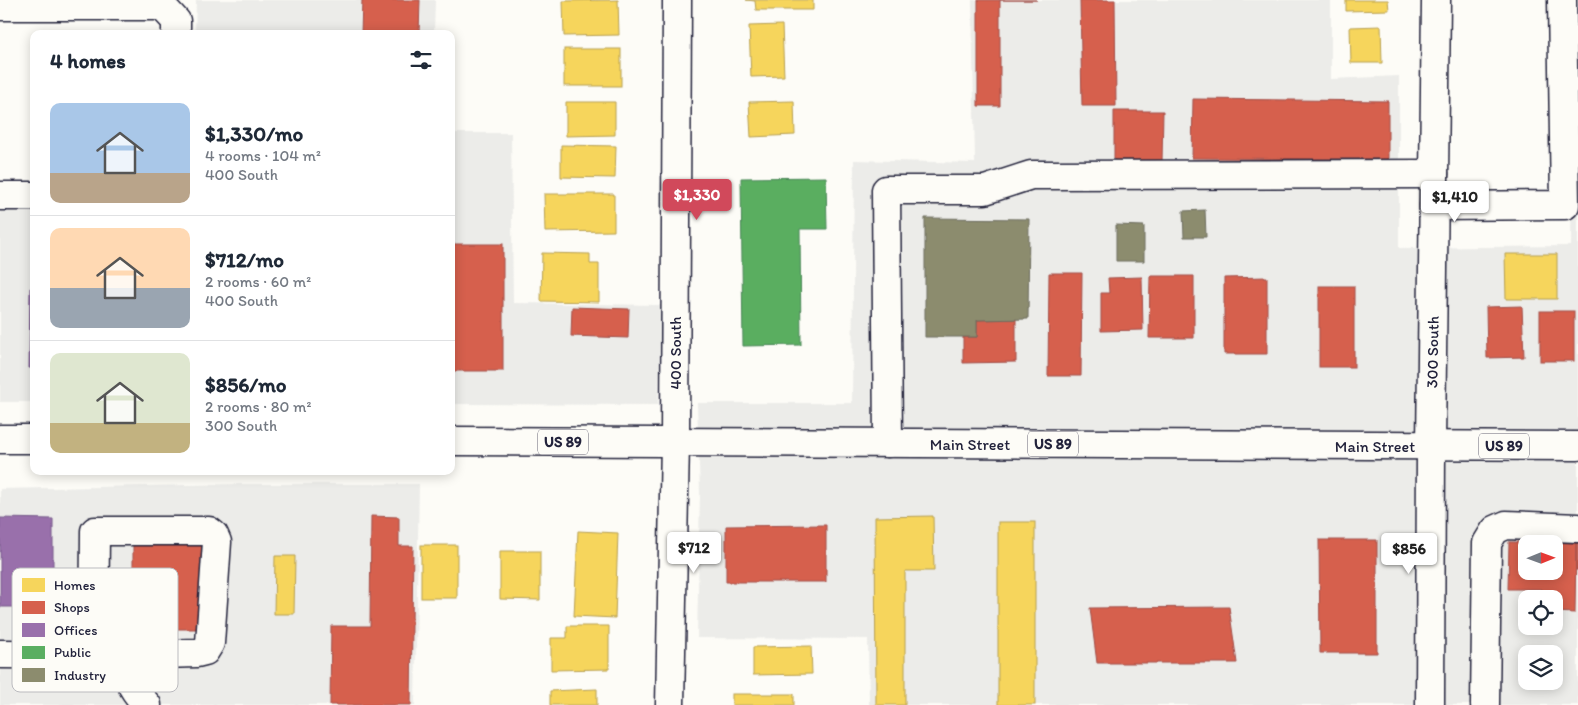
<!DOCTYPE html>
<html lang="en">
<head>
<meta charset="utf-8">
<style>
  body { margin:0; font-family:Itim,sans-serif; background:#f6f6f7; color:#1f2937; height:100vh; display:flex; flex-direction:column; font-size:19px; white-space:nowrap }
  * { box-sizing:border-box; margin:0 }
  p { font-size:16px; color:#747a83 }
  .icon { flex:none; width:28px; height:28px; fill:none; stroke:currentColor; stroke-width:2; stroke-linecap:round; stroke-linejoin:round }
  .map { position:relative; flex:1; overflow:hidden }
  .drawer { position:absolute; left:30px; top:30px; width:425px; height:445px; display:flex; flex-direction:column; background:#fff; border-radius:10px; box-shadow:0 2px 12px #0003 }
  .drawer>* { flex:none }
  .needle { width:32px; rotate:89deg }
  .tools { position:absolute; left:1518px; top:535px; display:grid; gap:10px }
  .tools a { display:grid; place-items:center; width:45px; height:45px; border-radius:10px; background:#fff; box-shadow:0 2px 12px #0003; font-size:25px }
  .price { position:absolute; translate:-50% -42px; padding:0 11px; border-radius:5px; background:#fff; color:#222; font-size:16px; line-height:32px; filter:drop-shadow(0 1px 2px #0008) }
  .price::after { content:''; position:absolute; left:50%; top:30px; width:15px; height:11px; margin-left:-8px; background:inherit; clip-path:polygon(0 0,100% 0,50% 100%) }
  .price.active { background:#d1495b; color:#fff }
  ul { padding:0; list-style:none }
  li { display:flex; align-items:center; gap:15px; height:125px; padding:0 20px }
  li+li { border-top:1px solid #e0e1e3 }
  li span { display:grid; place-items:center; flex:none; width:140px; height:100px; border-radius:10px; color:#555 }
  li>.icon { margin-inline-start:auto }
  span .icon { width:60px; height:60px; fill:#fffc; stroke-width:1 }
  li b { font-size:21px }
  h2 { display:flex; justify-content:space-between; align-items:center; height:60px; padding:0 20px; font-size:21px }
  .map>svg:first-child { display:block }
</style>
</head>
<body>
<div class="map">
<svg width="1578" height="705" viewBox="0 0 1578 705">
  <rect width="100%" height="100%" fill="#fdfcf7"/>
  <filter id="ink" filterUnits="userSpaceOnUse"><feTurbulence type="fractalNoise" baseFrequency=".02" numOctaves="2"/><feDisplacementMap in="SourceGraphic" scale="10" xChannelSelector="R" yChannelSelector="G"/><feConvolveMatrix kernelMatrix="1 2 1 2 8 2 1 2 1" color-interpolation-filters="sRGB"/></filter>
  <g filter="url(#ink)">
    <g fill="#ecece9" fill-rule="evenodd">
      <polygon points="196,0 435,0 434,34 195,34"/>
      <path d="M972 0H1331V79L1399 76V248L1571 246 1573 88H1578V705H869L868 639 697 638 700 493 697 403H852L854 160 975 163ZM1526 544H1554V571H1526ZM1526 599H1554V626H1526ZM1526 654H1554V681H1526Z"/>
      <polygon points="451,133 511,133 513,303 661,305 658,405 451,404"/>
      <polygon points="34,185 34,402 0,402 0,186"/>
      <polygon points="238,484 419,484 415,705 0,705 0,489"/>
    </g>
    <g fill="#f6d55c" stroke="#b69f52">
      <polygon points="618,0 619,35 564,36 563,1"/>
      <polygon points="746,0 813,0 813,10 756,10 755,1"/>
      <polygon points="1346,0 1388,0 1389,10 1346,11"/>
      <polygon points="782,25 784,76 751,77 749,26"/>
      <polygon points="1381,26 1382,63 1351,63 1350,27"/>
      <rect x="564" y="49" width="57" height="37"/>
      <polygon points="794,101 795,135 751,137 749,102"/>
      <polygon points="566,102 615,102 615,135 566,136"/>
      <polygon points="561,145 616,146 615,178 561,177"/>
      <polygon points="544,194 614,194 614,231 545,232"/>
      <polygon points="542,253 590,254 590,264 599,264 599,302 541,301"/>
      <polygon points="1505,254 1557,254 1557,299 1506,299"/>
      <polygon points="933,516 934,571 905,571 905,705 876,705 875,517"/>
      <rect x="998" y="522" width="37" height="183"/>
      <polygon points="578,531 618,533 615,618 574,616"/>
      <rect x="421" y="545" width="36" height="53"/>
      <polygon points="500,551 540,551 540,600 500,599"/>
      <polygon points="275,556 295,556 294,614 274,614"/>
      <polygon points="567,626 609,626 609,669 551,670 551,638 567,638"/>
      <polygon points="811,646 812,674 753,675 753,647"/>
      <polygon points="597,689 597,705 550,705 550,691"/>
      <rect x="732" y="694" width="62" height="11"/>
    </g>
    <g fill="#d6604d" stroke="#a04d48" fill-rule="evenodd">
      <polygon points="362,0 420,0 419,34 361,34"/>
      <polygon points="978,0 1037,0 1000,0 1000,106 978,106"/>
      <polygon points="1080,0 1115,0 1116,106 1082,106"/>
      <polygon points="1193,99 1388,101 1388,159 1192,158"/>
      <polygon points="1114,111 1163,111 1162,162 1114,161"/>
      <rect x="451" y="244" width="52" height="127"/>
      <polygon points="1049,273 1082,273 1081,376 1048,376"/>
      <polygon points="1150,276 1194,276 1194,338 1149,338"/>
      <polygon points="1142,277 1143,330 1101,331 1101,293 1109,293 1108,278"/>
      <polygon points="1267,277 1267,354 1224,354 1224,278"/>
      <rect x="1319" y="286" width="35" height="81"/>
      <polygon points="1522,306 1524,357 1487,358 1486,307"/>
      <polygon points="572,307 629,309 628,338 571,336"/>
      <rect x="1540" y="311" width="34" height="50"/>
      <polygon points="1016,319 1016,362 963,363 963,337 977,337 977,320"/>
      <polygon points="371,516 399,517 399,546 413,546 411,705 330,705 331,626 370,626"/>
      <polygon points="826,525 826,582 726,582 726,526"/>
      <rect x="133" y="538" width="69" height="91"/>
      <polygon points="1319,540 1377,540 1377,653 1320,653"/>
      <path d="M1509 542 1576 543 1575 613 1554 612V599H1541V589H1508ZM1526 544H1554V571H1526Z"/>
      <rect x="1576" y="543" width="2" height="27"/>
      <polygon points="1229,607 1237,663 1097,663 1090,608"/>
    </g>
    <g fill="#9970ab" stroke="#755989">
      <polygon points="30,288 34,288 34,368 29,368"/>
      <polygon points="0,518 53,519 53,607 0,607"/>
    </g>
    <polygon fill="#5aae61" stroke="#498456" points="826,177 827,229 800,229 801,345 743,346 741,178"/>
    <g fill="#8c8c6e" stroke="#6c6c5f">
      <polygon points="1205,210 1206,237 1184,237 1183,211"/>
      <polygon points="925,218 1029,219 1028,319 977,320 977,337 925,337"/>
      <polygon points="1116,225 1144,226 1144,261 1116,261"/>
    </g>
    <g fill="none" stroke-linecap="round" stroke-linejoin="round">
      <defs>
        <g id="minor">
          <polyline points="0,6 162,6 176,21 176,34"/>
          <polyline points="0,196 34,196"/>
          <polyline points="1434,206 1565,205 1562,0"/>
          <polyline points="888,443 886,190 985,190 1031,175 1434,174"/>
          <polyline points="0,654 127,655 197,653 205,651 210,643 217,542 214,535 209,531 95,531 94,653"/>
          <path d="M127 655C126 678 131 688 147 705"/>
          <polyline points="670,705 675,442 677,0"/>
          <polyline points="1430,705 1431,446 1436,0"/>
          <polyline points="1485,705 1487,543 1495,530 1506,525 1578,528"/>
        </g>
        <g id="highway">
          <polyline points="0,439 34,439"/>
          <polyline points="451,441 1578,446"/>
        </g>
      </defs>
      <use href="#minor" stroke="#22223b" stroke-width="31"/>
      <use href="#highway" stroke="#22223b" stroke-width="31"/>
      <use href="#minor" stroke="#fdfcf7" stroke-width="28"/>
      <use href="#highway" stroke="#fdfcf7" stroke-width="28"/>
    </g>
  </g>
  <g text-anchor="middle" stroke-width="5" stroke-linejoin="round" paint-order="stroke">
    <g fill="#fdfcf7" stroke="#646373" stroke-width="1">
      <rect x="538" y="429.5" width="50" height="25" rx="4"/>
      <rect x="1028" y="431.5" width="50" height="25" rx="4"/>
      <rect x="1479" y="433.5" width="50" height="25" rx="4"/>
    </g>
    <g font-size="15" font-weight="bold" fill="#22223b">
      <text x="563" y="447">US 89</text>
      <text x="1053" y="449">US 89</text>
      <text x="1504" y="451">US 89</text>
    </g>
    <g font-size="16" fill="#22223b" stroke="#fdfcf7">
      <text transform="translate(1432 352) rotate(-89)" y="6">300 South</text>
      <text transform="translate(675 353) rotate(-90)" y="6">400 South</text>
      <text x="970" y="450">Main Street</text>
      <text x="1375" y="452">Main Street</text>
    </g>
  </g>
  <rect x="12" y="568" width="166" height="124" rx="8" fill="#fdfcf7" stroke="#bbbbbf" stroke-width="1"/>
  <rect x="22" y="578" width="23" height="14" fill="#f6d55c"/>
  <rect x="22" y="601" width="23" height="13" fill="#d6604d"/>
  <rect x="22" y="623" width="23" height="14" fill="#9970ab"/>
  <rect x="22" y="646" width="23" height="13" fill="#5aae61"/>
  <rect x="22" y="668" width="23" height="14" fill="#8c8c6e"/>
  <g font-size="14" fill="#22223b">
    <text x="54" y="590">Homes</text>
    <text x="54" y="612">Shops</text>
    <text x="54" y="635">Offices</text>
    <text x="54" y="657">Public</text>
    <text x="54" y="680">Industry</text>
  </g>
</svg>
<div class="tools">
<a><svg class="needle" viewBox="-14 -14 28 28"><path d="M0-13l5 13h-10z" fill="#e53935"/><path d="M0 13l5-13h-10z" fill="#747a83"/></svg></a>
<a><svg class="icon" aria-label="locate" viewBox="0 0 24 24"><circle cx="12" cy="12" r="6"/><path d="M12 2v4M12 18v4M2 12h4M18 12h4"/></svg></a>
<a><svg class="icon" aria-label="layers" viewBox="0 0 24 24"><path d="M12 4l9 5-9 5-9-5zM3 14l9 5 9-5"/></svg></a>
</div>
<b class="price active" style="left:697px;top:221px">$1,330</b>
<b class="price" style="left:1455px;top:223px">$1,410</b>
<b class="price" style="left:694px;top:574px">$712</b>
<b class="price" style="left:1409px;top:575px">$856</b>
<section class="drawer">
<h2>4 homes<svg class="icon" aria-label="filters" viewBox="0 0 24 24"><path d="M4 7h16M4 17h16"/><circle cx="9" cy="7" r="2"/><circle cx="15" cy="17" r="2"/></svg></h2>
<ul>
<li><span style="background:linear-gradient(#a9c7e8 70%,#b9a48a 0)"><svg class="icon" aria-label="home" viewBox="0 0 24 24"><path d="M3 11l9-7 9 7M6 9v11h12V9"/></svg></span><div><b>$1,330/mo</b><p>4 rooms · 104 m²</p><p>400 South</p></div></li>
<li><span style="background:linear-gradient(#ffd9b3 60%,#9aa5b1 0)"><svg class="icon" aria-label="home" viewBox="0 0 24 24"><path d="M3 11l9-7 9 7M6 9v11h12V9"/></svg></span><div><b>$712/mo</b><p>2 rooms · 60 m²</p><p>400 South</p></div></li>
<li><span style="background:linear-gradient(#dfe7d0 70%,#c2b280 0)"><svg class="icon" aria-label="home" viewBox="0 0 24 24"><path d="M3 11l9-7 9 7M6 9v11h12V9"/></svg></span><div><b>$856/mo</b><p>2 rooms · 80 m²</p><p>300 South</p></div></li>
</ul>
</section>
</div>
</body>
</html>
